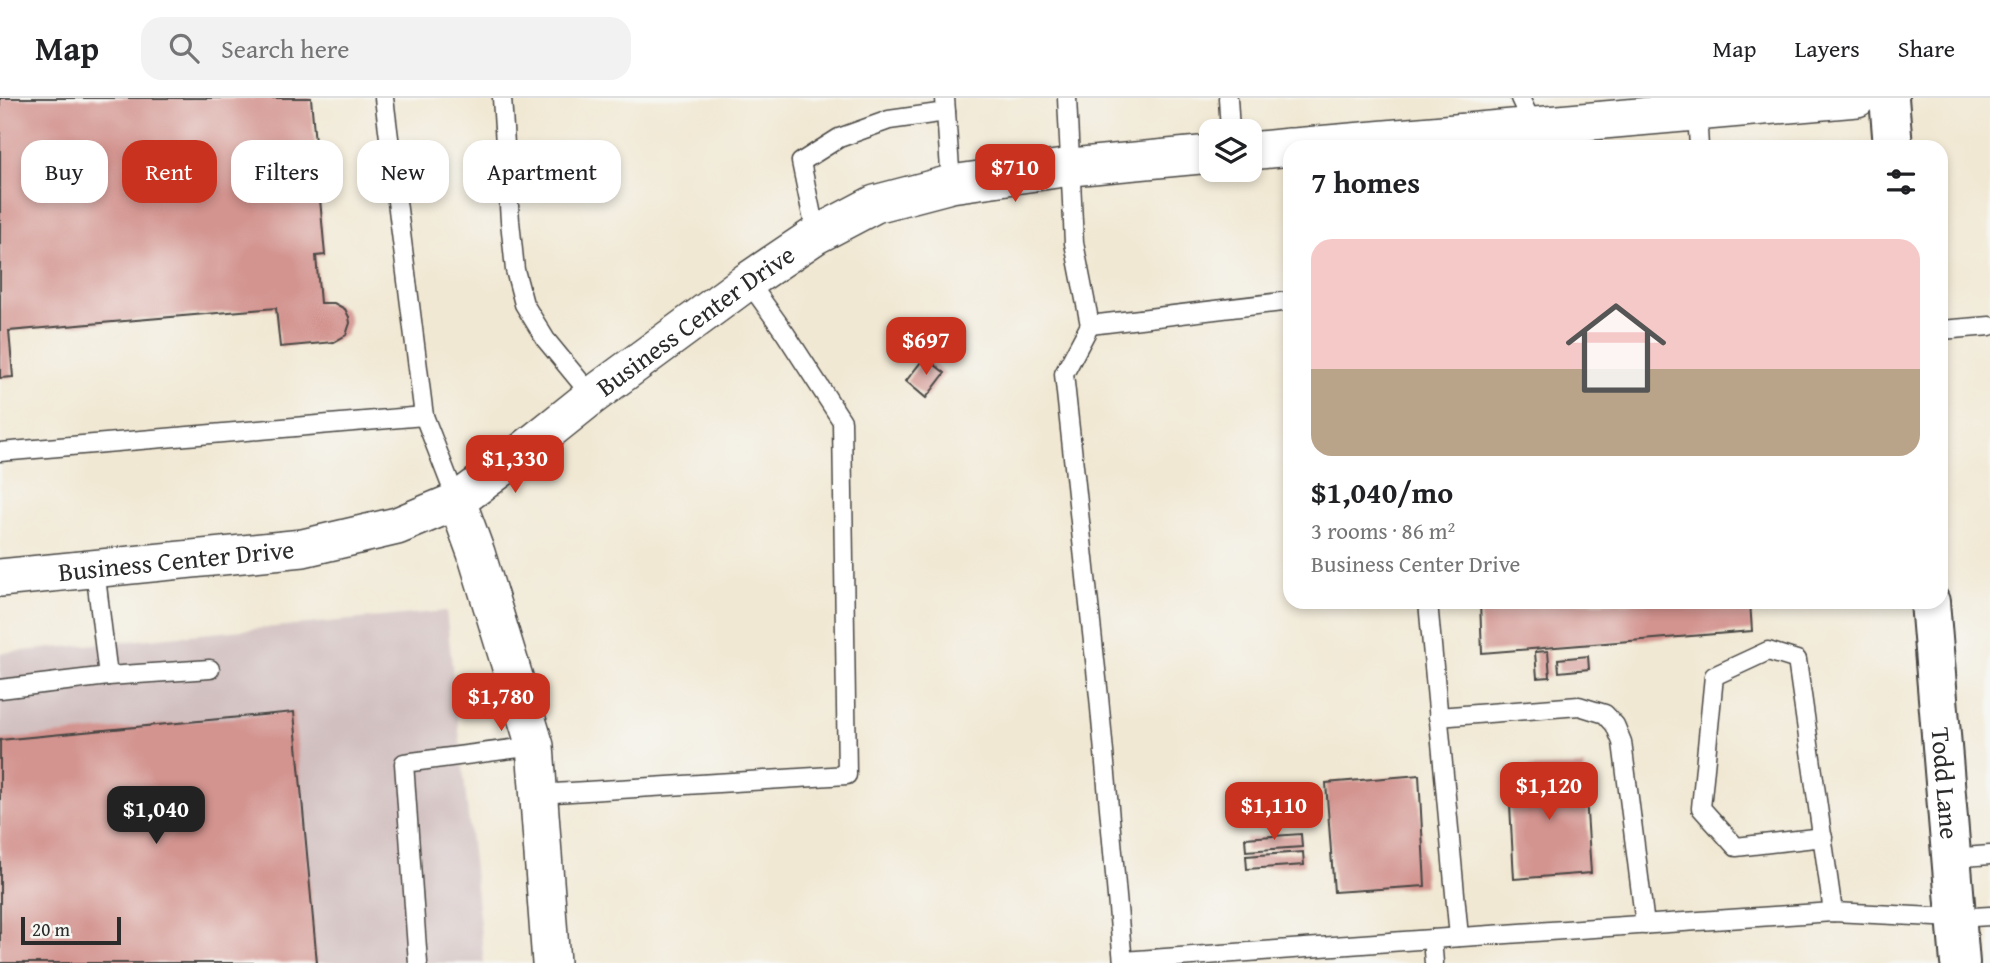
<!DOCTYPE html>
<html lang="en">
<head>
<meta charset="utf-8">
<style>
  body { margin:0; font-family:"Gentium Book Plus",serif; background:#f2f2f2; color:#202124; height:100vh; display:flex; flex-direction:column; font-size:26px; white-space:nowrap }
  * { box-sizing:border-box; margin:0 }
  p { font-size:23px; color:#757577 }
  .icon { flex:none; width:38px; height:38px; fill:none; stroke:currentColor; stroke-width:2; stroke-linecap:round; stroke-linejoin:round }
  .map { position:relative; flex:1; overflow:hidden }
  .sheet { position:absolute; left:1283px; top:42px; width:665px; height:469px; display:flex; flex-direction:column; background:#fff; border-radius:21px; box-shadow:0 4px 10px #0003 }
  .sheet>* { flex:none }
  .top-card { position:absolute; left:21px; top:42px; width:665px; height:63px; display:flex; gap:14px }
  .buttons { position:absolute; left:1199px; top:21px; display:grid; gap:14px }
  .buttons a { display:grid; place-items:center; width:63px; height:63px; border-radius:14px; background:#fff; box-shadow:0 4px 10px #0003; font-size:35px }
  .scale { position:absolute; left:21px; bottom:18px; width:100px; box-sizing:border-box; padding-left:7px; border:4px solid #2b2b2b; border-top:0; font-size:19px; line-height:24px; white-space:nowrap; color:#2b2b2b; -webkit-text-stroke:5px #f6f6f2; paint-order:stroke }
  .price { position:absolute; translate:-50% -60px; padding:0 16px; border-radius:14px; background:#c8321e; color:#fff; font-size:23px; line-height:46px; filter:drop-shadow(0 2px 4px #0008) }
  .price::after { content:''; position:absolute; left:50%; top:42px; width:21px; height:16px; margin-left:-10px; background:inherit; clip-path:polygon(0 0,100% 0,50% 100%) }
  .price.selected { background:#222; color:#fff }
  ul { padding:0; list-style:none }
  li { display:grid; align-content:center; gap:14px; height:371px; padding:0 28px }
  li+li { border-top:2px solid #e0e0e0 }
  li span { display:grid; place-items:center; height:217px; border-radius:21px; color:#555 }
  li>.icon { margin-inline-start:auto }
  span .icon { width:126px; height:126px; fill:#fffc; stroke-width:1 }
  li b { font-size:30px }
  h2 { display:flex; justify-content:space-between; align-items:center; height:84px; padding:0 28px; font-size:30px }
  .pill { padding:0 24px; border-radius:21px; background:#fff; box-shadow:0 4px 10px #0003; font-size:24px; line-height:63px }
  .pill.selected { background:#c8321e; color:#fff }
  header { display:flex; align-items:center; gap:42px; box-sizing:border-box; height:98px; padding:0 35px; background:#fff; border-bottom:2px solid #e0e0e0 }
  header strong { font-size:33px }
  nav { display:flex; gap:38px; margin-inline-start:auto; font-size:24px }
  .search { width:490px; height:63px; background:#f2f2f2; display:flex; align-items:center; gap:18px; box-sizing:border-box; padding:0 24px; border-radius:21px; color:#757577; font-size:26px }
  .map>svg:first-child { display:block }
</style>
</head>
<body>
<header>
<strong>Map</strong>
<div class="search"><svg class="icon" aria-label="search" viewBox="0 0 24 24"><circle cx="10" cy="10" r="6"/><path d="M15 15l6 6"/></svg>Search here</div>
<nav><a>Map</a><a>Layers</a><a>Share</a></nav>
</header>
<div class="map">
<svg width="1990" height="865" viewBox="0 0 1990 865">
  <rect width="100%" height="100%" fill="#f6f6f2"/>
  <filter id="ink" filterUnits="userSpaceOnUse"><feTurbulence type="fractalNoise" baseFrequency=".0143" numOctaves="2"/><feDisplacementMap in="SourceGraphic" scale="14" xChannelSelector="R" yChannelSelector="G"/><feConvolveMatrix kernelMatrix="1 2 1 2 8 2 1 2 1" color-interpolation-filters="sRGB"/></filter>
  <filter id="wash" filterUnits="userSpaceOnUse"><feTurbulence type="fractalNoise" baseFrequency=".00686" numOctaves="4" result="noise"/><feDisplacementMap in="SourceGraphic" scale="28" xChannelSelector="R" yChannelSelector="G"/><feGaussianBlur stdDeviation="1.57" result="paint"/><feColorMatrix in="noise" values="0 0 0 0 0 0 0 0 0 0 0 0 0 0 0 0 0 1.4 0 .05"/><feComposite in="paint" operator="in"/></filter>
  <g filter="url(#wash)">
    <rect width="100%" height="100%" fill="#f1e8d3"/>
    <polygon fill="#d1bfbf" points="446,513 484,865 0,865 0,555"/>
    <g id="blocks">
      <g fill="#d3938e">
        <polygon points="0,0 311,0 325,157 316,158 320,205 334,205 345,211 349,219 350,225 346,237 334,244 280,249 276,210 9,233 13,279 0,280"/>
        <polygon points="925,259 945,275 926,300 906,283"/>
        <polygon points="1480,504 1750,504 1752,533 1482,555"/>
        <polygon points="1548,553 1550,579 1537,580 1535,554"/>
        <polygon points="1588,558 1589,571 1559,574 1558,561"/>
        <polygon points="294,614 317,865 0,865 0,642"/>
        <polygon points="1584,668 1591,775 1514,781 1508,670"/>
        <polygon points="1419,677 1425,788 1334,794 1326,685"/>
        <polygon points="1301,736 1302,749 1246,753 1245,740"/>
        <polygon points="1303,754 1304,767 1247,771 1246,758"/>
      </g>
    </g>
  </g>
  <g filter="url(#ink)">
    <use href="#blocks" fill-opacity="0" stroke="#494744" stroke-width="2"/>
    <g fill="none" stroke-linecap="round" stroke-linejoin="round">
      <defs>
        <g id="service">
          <polyline points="384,0 424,318 457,403"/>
          <polyline points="502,0 510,123 515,172 524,206 546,242 592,298"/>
          <polyline points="945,0 951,86"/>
          <polyline points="1067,0 1074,145 1090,227 1064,276 1099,599 1123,865"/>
          <polyline points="1228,0 1230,33"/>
          <polyline points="1520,0 1533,28"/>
          <polyline points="1697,14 1699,49"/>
          <polyline points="816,137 801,64 839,40 889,22 946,14"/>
          <polyline points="1090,227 1290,203"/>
          <polyline points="1941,232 1990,228"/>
          <polyline points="0,354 424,318"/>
          <polyline points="1428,504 1459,839"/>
          <polyline points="108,578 210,571"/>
          <polyline points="0,591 108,578 95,471"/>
          <polyline points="1438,619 1579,608 1605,616 1615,627 1622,644 1645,827"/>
          <polyline points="538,696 847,677 842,323 785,235 748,183"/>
          <polyline points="1823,739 1736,749 1701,710 1714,578 1768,553 1797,562 1833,814"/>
          <polyline points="1951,760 1990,757"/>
          <polyline points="1123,863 1432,841"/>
          <polyline points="418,865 404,665 535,648"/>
          <polyline points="1434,865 1432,841 1833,814 1956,820 1990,818"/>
        </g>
        <g id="minor">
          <polyline points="1294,49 1857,0"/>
          <polyline points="1250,53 1290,49"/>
          <polyline points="457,403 476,455 535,648 551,865"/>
          <path id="s1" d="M0 480 303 450 397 428 457 403 507 366 592 298 748 183 816 137 875 106 951 86 1071 69 1211 56"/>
        </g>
        <g id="tertiary">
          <polyline points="1889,0 1893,49"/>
          <path id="s2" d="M1930 504 1960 865"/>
        </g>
      </defs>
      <use href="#service" stroke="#494744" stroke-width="21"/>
      <use href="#minor" stroke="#494744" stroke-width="40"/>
      <use href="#tertiary" stroke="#494744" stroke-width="42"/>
      <use href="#service" stroke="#fff" stroke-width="18"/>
      <use href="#minor" stroke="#fff" stroke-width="37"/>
      <use href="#tertiary" stroke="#fff" stroke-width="38"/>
    </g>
  </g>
  <g text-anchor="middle" stroke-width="6" stroke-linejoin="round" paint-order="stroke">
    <g font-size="26" fill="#2b2b2b" stroke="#f6f6f2">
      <text dy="9" stroke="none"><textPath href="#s1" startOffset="765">Business Center Drive</textPath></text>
      <text dy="9" stroke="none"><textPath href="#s1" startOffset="177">Business Center Drive</textPath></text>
      <text dy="9" stroke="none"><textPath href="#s2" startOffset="182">Todd Lane</textPath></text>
    </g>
  </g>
</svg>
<div class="buttons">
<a><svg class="icon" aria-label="layers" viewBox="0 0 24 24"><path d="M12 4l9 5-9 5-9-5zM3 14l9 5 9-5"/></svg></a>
</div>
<div class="scale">20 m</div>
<b class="price" style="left:1015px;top:106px">$710</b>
<b class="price" style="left:926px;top:279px">$697</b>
<b class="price" style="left:515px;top:397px">$1,330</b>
<b class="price" style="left:501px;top:635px">$1,780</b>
<b class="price" style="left:1549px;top:724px">$1,120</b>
<b class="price" style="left:1274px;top:744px">$1,110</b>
<b class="price selected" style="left:156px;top:748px">$1,040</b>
<div class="top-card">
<a class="pill">Buy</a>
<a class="pill selected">Rent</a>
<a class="pill">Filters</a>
<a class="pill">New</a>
<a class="pill">Apartment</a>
</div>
<section class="sheet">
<h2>7 homes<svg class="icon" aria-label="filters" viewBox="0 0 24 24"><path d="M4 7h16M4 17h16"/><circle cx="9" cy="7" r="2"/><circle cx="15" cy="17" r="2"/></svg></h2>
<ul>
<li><span style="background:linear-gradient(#f6c9c9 60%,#b9a48a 0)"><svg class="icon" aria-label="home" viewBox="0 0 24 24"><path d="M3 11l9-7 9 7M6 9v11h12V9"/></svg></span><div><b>$1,040/mo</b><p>3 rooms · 86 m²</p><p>Business Center Drive</p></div></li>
</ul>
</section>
</div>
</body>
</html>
